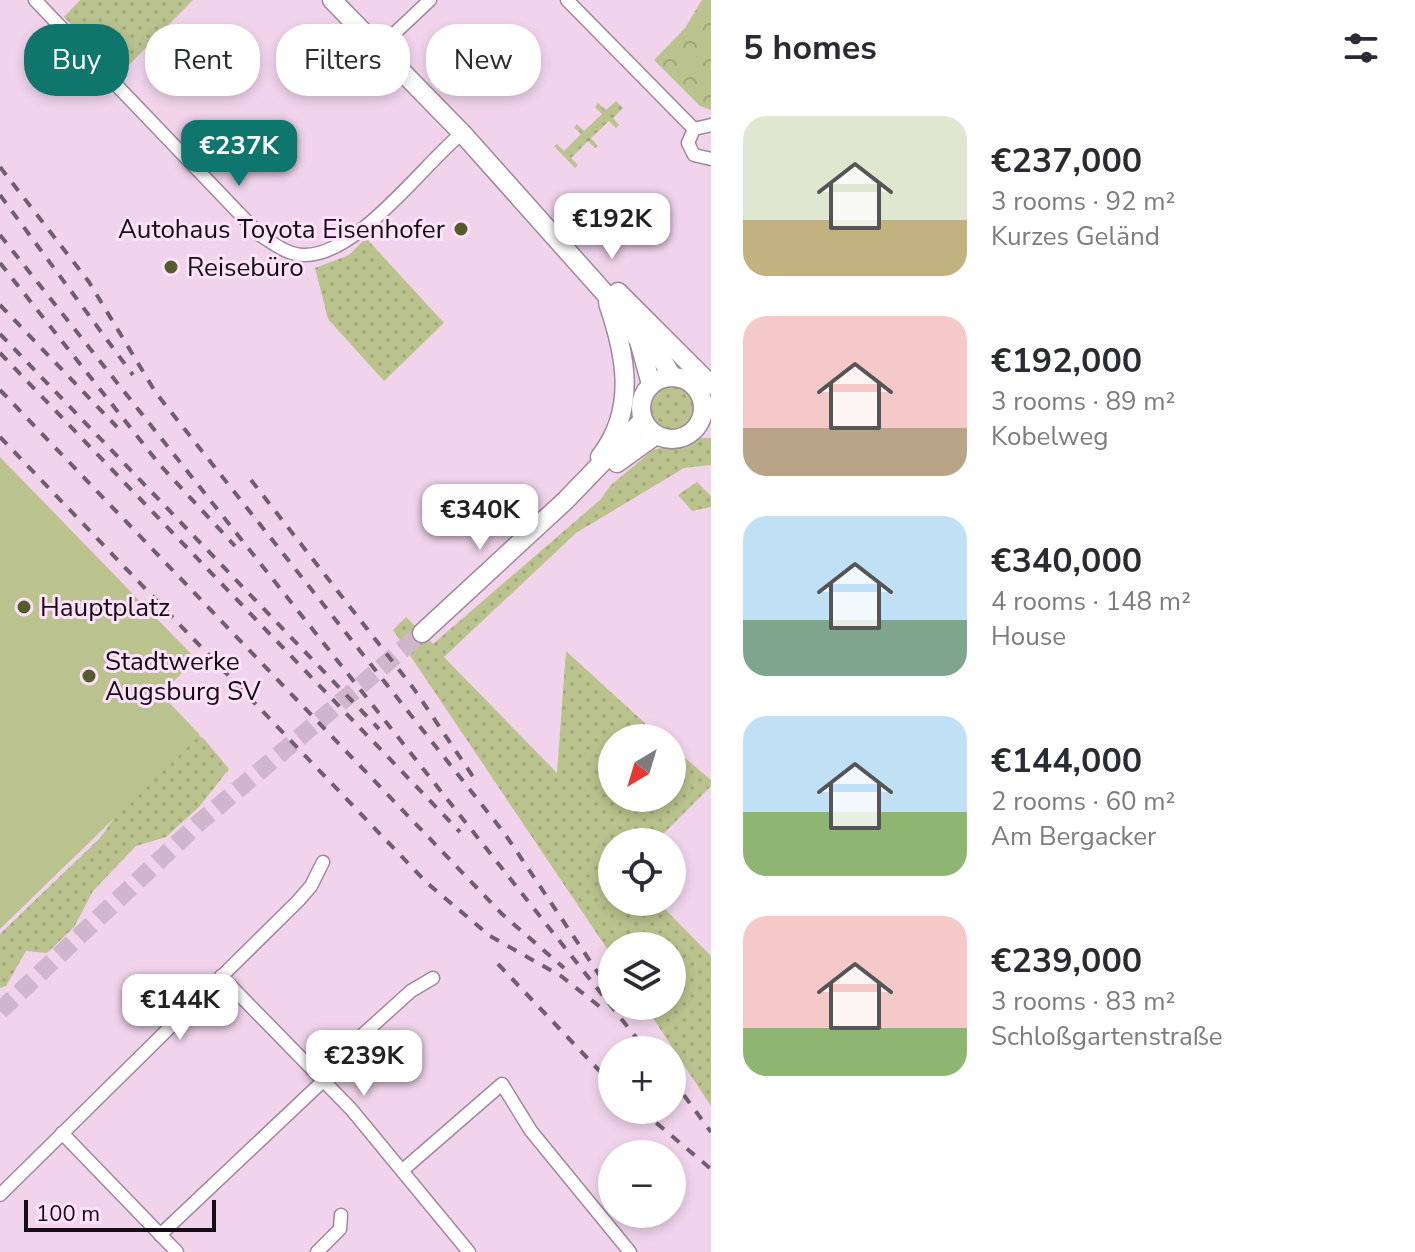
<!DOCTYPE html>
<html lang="en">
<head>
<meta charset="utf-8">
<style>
  body { margin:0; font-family:"Nunito Sans",sans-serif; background:#f7f7f7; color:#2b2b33; height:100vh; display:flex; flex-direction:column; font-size:30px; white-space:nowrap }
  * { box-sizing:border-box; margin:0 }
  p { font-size:26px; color:#7c7c81 }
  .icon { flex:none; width:44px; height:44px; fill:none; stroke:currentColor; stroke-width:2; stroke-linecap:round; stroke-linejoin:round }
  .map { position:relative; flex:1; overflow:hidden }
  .panel { display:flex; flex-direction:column; background:#fff; width:704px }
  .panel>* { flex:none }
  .top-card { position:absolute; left:24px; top:24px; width:566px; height:72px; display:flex; gap:16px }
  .needle { width:52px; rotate:218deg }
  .fabs { position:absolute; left:598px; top:724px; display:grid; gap:16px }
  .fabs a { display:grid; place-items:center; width:88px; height:88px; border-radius:50%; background:#fff; box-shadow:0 4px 12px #0003; font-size:40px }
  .scale { position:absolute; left:24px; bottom:20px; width:192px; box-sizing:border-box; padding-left:8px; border:4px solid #160c15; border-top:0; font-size:22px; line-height:28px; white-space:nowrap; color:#160c15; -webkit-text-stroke:6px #fee1fa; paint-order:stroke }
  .price { position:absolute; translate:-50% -68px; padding:0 18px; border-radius:16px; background:#fff; color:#222; font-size:26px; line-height:52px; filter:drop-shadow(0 2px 4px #0008) }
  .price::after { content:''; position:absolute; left:50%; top:48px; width:24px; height:18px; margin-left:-12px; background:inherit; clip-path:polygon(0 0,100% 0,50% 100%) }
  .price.current { background:#0f766e; color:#fff }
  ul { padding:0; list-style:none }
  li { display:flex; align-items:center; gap:24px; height:200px; padding:0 32px }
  li span { display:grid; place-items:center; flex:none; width:224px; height:160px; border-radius:24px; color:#555 }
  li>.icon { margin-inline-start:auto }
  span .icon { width:96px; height:96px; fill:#fffc; stroke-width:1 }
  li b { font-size:34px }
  h2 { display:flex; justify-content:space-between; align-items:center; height:96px; padding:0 32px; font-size:34px }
  .tag { padding:0 28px; border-radius:32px; background:#fff; box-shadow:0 4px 12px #0003; font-size:28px; line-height:72px }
  .tag.current { background:#0f766e; color:#fff }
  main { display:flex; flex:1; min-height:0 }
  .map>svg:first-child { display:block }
</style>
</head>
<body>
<main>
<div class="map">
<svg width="711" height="1252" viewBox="0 0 711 1252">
  <defs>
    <pattern id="grass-dots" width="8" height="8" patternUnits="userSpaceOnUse" patternTransform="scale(2)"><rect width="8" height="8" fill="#bac28d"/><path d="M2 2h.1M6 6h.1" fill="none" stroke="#9fa679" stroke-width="1.8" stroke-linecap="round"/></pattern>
    <pattern id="forest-crowns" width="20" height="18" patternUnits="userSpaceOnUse" patternTransform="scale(2)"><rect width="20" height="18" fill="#bac28d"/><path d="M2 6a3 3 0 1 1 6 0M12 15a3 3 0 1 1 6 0" fill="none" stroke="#9fa679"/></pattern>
  </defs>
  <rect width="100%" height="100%" fill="#f1d4ec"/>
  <g fill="url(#grass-dots)">
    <polygon points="80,0 193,0 121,73 64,17"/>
    <polygon points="616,101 623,108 613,118 619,125 616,128 609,121 591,138 598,146 595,148 588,141 571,158 578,165 575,168 554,146 557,144 564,151 581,134 574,127 577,124 584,131 602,114 595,107 598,103 606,110"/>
    <polygon points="366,238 444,323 384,381 328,319 315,268 349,255"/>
    <circle cx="672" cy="407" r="25"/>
    <polygon points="700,438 711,438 711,465 684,468 576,533 444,657 557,773 566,651 661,738 612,738 612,798 672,798 672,747 711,780 711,786 655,842 612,842 612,902 658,902 711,956 711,1106 645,1006 672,1006 672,946 612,946 612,956 393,630 406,617 433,644 600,500 611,485 653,450"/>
    <polygon points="697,482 711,496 711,507 692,511 678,495"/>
    <polygon points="182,723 205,740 229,769 199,807 166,837 136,846 93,891 74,927 47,953 26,951 6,986 0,988 0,934 100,838"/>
  </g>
  <polygon fill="url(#forest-crowns)" points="702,0 711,0 711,110 700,106 654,60 685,28"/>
  <polygon fill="#bac28d" points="0,457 196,659 161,694 200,735 0,929"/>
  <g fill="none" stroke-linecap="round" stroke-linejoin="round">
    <polyline stroke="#d0b6cc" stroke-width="18" stroke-dasharray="18 9" stroke-linecap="butt" points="0,1011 201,821 422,633"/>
    <defs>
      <g id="minor">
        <path d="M35 0 260 235C274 244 288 255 304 255 357 256 422 166 462 133"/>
        <polyline points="567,0 694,129"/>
        <polyline points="379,48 430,0"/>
        <polyline points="711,125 694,129 688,143 694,155 711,159"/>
        <polyline points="221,976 351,1109 469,1252"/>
        <polyline points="318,1075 411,991 433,978"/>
        <polyline points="62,1133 177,1252"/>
        <polyline points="404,1169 502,1084 531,1131 630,1252"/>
        <polyline points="0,1195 298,901 311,886 323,862"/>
        <polyline points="160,1235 323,1081"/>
        <polyline points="317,1252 340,1229 341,1215"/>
      </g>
      <g id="secondary">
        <polyline points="332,0 462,133 618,308 639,341 651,384"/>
        <polyline points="618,292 711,385"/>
        <polyline points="646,334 672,376"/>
        <circle cx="672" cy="408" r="31"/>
        <path d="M600 457C637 410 626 355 608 303"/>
        <polyline points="617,463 656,435"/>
        <polyline points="422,633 566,500 643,420"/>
      </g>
    </defs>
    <use href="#minor" stroke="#a1879d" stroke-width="15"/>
    <use href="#secondary" stroke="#a1879d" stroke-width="21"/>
    <use href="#minor" stroke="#fff" stroke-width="12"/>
    <use href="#secondary" stroke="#fff" stroke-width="18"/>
    <g stroke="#705e6e" stroke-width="4" stroke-dasharray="10 10" stroke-linecap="butt">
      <polyline points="0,167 89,282 156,393 505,834 600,976"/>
      <polyline points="0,195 133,375"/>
      <polyline points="0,235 646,1050"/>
      <polyline points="0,263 160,465 235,546"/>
      <polyline points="0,305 117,427"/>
      <polyline points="0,334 379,729"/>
      <polyline points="0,353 460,832"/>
      <polyline points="0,390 502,914 564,968"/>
      <polyline points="0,437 427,883 490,936 561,976 604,1010"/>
      <polyline points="251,480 414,689 476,781"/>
      <polyline points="498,964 612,1084"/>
      <polyline points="672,1079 711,1132"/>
      <polyline points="641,1110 711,1169"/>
    </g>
  </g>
  <g fill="#555b2a" stroke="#fee1fa" stroke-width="3">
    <circle cx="461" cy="229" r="8"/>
    <circle cx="171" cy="267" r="8"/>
    <circle cx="24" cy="607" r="8"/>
    <circle cx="89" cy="676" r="8"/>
  </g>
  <g text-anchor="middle" stroke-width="6" stroke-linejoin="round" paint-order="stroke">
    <g font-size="26" fill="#160c15" stroke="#fee1fa" text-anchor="start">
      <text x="445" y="238" text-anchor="end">Autohaus Toyota Eisenhofer</text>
      <text x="187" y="276">Reisebüro</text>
      <text x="40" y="616">Hauptplatz</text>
      <text x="105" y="670">Stadtwerke<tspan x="105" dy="30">Augsburg SV</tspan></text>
    </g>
  </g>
</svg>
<div class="fabs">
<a><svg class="needle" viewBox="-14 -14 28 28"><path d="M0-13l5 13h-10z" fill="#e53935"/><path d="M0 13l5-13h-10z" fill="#7c7c81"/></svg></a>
<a><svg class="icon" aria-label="locate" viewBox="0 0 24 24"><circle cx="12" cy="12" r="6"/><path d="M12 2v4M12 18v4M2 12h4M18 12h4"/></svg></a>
<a><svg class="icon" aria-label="layers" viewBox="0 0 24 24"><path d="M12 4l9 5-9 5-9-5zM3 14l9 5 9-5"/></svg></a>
<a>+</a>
<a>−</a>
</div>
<div class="scale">100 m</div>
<b class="price current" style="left:239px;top:188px">€237K</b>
<b class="price" style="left:612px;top:261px">€192K</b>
<b class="price" style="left:480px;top:552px">€340K</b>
<b class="price" style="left:180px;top:1042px">€144K</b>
<b class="price" style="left:364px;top:1098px">€239K</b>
<div class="top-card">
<a class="tag current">Buy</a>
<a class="tag">Rent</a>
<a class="tag">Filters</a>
<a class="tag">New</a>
</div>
</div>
<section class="panel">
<h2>5 homes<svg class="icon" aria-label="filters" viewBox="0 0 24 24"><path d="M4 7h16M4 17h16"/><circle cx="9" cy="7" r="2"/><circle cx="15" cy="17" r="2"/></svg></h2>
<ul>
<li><span style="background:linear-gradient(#dfe7d0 65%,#c2b280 0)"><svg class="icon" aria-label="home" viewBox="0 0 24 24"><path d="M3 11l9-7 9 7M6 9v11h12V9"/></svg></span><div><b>€237,000</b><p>3 rooms · 92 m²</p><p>Kurzes Geländ</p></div></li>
<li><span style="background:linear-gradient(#f6c9c9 70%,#b9a48a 0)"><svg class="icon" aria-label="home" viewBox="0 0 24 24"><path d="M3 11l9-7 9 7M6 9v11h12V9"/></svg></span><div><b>€192,000</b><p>3 rooms · 89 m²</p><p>Kobelweg</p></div></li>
<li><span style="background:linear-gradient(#bfe0f5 65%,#7fa58c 0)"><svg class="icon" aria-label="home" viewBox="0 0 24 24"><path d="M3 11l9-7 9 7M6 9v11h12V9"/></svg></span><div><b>€340,000</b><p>4 rooms · 148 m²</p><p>House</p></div></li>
<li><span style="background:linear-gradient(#bfe0f5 60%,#8fb573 0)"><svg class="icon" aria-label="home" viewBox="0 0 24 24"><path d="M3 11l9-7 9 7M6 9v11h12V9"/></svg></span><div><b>€144,000</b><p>2 rooms · 60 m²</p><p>Am Bergacker</p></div></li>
<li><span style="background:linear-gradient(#f6c9c9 70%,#8fb573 0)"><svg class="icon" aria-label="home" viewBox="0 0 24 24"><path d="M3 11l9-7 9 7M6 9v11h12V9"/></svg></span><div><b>€239,000</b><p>3 rooms · 83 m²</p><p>Schloßgartenstraße</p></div></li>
</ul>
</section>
</main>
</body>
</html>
